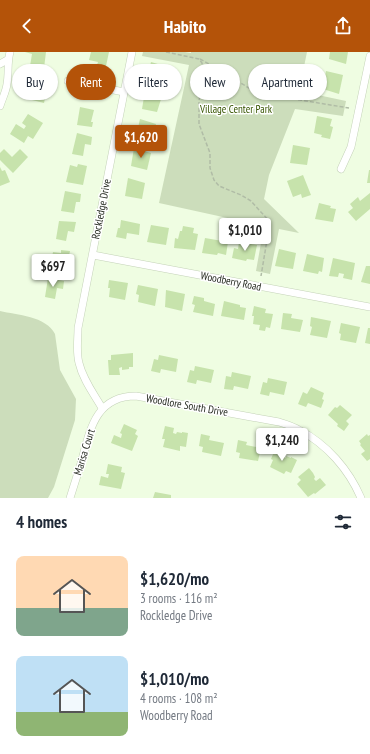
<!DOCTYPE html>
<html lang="en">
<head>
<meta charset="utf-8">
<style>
  body { margin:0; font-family:"PT Sans Narrow",sans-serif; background:#f6f6f7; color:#1f2937; height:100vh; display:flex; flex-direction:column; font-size:15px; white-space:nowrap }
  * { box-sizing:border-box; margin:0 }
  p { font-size:13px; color:#747a83 }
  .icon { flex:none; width:22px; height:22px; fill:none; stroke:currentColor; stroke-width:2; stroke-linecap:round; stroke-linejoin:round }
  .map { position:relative; height:446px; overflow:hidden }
  .drawer { display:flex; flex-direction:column; background:#fff; flex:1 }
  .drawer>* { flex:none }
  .guide { position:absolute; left:12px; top:12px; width:346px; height:36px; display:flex; gap:8px }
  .price { position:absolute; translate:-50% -34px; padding:0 9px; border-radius:4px; background:#fff; color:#222; font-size:13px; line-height:26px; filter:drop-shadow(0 1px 2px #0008) }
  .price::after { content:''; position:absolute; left:50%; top:24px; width:12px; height:9px; margin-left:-6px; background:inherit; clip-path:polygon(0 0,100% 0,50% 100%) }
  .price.selected { background:#b45309; color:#fff }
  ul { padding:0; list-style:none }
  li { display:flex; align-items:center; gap:12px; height:100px; padding:0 16px }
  li span { display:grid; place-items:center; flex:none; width:112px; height:80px; border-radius:8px; color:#555 }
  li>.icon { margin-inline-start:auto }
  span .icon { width:48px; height:48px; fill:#fffc; stroke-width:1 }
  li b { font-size:17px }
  h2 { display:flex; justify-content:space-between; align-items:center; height:48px; padding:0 16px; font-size:17px }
  .pill { padding:0 14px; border-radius:18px; background:#fff; box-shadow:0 1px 3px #0004; font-size:14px; line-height:36px }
  .pill.selected { background:#b45309; color:#fff }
  header { display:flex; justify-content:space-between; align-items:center; height:52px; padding:0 16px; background:#b45309; color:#fff; font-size:18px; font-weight:700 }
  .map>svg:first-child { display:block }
</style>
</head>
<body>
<header><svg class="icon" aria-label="back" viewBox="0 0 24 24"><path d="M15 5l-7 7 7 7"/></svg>Habito<svg class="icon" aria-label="share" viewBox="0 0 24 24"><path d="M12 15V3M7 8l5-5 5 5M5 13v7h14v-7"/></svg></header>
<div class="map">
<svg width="370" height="446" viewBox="0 0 370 446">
  <rect width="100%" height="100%" fill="#effde2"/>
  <g fill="#cdb">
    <polygon points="143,0 185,0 191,1 191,0 307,0 299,39 346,49 343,64 295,57 269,123 264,147 299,181 279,177 270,222 256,219 264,174 159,151 189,13 142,4"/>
    <path d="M0 259C17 263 46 264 55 282L60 318 76 347 75 368 54 435 48 446H0Z"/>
  </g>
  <g fill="#c7e3ac">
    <polygon points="25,0 46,0 44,16 30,14 32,2"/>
    <polygon points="91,0 109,0 106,14 97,13 98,10 89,8"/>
    <polygon points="330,0 348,0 346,12 329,7"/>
    <polygon points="151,10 168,15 164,33 149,30 150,22 148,22"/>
    <polygon points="326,19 343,23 339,42 323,37"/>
    <polygon points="33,24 42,26 41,31 48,32 44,51 28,47"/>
    <polygon points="145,39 162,44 157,60 142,57"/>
    <polygon points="80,55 94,58 91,70 93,70 92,75 77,73"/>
    <polygon points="28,62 43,71 33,87 28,84 24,91 10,82 16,72 24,77 26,74 22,71"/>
    <polygon points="317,64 332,67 330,74 333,75 330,87 321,85 322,83 314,81"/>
    <polygon points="140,67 156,72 152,88 136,85"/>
    <polygon points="77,81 92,85 91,93 85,92 83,104 72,102"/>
    <polygon points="293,93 310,96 307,113 290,111"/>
    <polygon points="134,96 151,101 147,118 131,114"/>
    <polygon points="4,97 12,105 20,97 28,105 13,121 0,108 0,101"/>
    <polygon points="78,112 87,114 83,133 66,130 70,113 77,115"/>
    <polygon points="0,115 2,119 5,118 10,130 0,134"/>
    <polygon points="369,118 370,118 370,131 367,131"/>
    <polygon points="303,123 311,143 302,146 301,142 293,145 287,129"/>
    <polygon points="128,126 145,131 142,147 125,144"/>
    <polygon points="65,139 81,142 80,150 76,150 74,161 61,159"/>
    <polygon points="370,141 370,157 356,169 348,160 353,156 350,152 358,145 360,149"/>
    <polygon points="319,151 331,154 330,156 336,157 333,170 315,167"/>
    <polygon points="121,168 140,172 139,183 127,181 126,187 116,185 118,176 120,176"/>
    <polygon points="59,169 76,170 74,180 68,179 66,189 56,187"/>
    <polygon points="151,173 169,176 166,193 147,190"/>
    <polygon points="183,174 194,176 193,181 198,182 195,198 174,196 175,186 178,187 180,179 182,179"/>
    <polygon points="205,186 228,190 226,203 218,201 217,203 202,201"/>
    <polygon points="239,190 257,193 254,208 247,207 246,209 232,206 234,196 238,197"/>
    <polygon points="279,197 296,201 293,217 275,214"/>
    <polygon points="61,198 70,199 66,219 50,216 53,200 61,201"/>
    <polygon points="307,202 324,206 322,220 319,219 318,222 303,219"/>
    <polygon points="333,206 355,211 352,228 343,226 344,222 339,221 338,225 329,224"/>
    <polygon points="366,214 370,214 370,232 361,230"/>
    <polygon points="48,226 64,229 63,237 57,236 55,247 45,245"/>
    <polygon points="109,228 128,231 125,248 109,245 110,236 108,236"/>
    <polygon points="138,233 158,237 155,254 138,250 139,243 136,242"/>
    <polygon points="166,238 185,242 182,259 165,255"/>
    <polygon points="194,244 204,246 204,249 215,252 213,264 193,260 195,253 192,252"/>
    <polygon points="224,249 240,253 240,255 246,256 244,268 221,264"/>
    <polygon points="254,254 266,257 265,261 273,262 270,276 266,275 265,279 259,278 260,273 253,272 254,264 252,264"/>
    <polygon points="283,261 292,262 291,266 303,268 300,280 281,277"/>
    <polygon points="311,265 331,269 327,286 310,283 312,275 310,274"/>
    <polygon points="341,271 360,275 356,291 340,288 341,282 339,281"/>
    <polygon points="368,276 370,276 370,292 365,291"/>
    <polygon points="133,301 133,315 129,315 129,317 122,318 122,315 119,316 120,323 109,323 108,308 111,308 111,303"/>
    <polygon points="159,303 178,307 176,320 161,317 160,321 151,319 154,307 158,308"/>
    <polygon points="195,314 214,318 211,331 197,328 196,332 187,330 190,318 194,319"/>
    <polygon points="232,320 251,324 248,337 234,334 233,338 224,337 226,324 231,325"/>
    <polygon points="268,326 287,330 284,343 270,340 269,344 260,342 263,330 267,331"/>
    <polygon points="311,335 324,341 322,347 324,348 321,356 308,351 306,355 298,352 303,340 307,342"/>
    <polygon points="340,353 352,363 346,369 349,372 344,379 337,374 338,372 328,363 335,355 337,356"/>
    <polygon points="124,372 137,378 135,382 138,384 132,399 111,391 114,383 121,386 122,382 120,381"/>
    <polygon points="165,374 174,376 173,381 176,382 177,380 182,381 182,380 188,381 186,395 180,394 180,399 163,395 165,387 162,387"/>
    <polygon points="201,382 210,384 209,388 224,391 221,404 202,400 203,395 199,394"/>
    <polygon points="367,382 368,384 370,383 370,407 367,409 361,402 365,399 360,393 361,392 359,389"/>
    <polygon points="238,388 247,390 246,393 261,396 258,409 239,406 240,401 236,400"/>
    <polygon points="276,395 285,399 282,404 286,406 286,404 291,406 291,405 297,408 291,421 286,419 284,422 270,415 273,408 271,407"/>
    <polygon points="108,412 122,415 121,420 125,421 121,437 99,433 101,424 108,426 109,422 106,422"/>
    <polygon points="309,416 313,421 315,425 314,427 316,429 320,426 326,433 315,442 314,441 308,445 297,432 301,428 298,425"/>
    <polygon points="155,440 171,443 171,446 153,446"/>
  </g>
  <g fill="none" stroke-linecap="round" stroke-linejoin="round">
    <defs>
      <g id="minor">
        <polyline points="0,12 7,8"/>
        <polyline points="68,29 124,40"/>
        <path d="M0 54C2 47 6 40 7 32 9 21 7 11 10 0"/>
        <polyline points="341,117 351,95 370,4"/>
        <polyline points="93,203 370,255"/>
        <path d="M102 356C94 342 83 328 79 311 76 300 78 287 78 276L132 0"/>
        <path d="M70 446C74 433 78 421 82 408 90 377 96 344 136 344L279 370C286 372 293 374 299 378 327 392 349 418 361 446"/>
      </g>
    </defs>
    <use href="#minor" stroke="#c4d2b8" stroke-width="8"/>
    <g stroke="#b0bca6" stroke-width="1.5" stroke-dasharray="4 2" stroke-linecap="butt">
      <polyline points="166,0 199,7 202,11 203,22 199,49 199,72 210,101 210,116 214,128 219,134 241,143 251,149 270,170 261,224"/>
      <polyline points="200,7 223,20 257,41 349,56"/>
      <path d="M201 39C213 26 215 26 232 26"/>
    </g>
    <use href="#minor" stroke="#fff" stroke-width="7"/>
  </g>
  <g text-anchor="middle" stroke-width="3" stroke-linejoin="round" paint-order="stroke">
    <g font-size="11" fill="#375501" stroke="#fff">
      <text x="236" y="61">Village Center Park</text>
    </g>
    <g font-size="11" fill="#1e2319" stroke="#fff">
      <text transform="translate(101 157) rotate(-79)" y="4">Rockledge Drive</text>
      <text transform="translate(231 229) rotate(11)" y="4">Woodberry Road</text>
      <text transform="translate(187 353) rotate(10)" y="4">Woodlore South Drive</text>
      <text transform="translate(84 400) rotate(-73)" y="4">Marisa Court</text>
    </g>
  </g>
</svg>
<b class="price selected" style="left:141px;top:107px">$1,620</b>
<b class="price" style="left:245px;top:200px">$1,010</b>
<b class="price" style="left:53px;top:236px">$697</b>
<b class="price" style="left:282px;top:410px">$1,240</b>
<div class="guide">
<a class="pill">Buy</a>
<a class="pill selected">Rent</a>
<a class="pill">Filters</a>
<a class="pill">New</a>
<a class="pill">Apartment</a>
</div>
</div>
<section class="drawer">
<h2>4 homes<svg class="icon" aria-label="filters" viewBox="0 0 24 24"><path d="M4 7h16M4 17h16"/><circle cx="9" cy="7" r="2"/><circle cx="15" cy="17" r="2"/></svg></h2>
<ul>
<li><span style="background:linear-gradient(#ffd9b3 65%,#7fa58c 0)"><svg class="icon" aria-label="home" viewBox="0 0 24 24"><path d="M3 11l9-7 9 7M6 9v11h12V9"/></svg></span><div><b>$1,620/mo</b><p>3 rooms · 116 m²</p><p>Rockledge Drive</p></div></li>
<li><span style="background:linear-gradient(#bfe0f5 70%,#8fb573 0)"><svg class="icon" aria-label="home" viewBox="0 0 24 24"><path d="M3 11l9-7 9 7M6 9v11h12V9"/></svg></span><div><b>$1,010/mo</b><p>4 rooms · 108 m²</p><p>Woodberry Road</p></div></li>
</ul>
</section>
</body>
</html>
